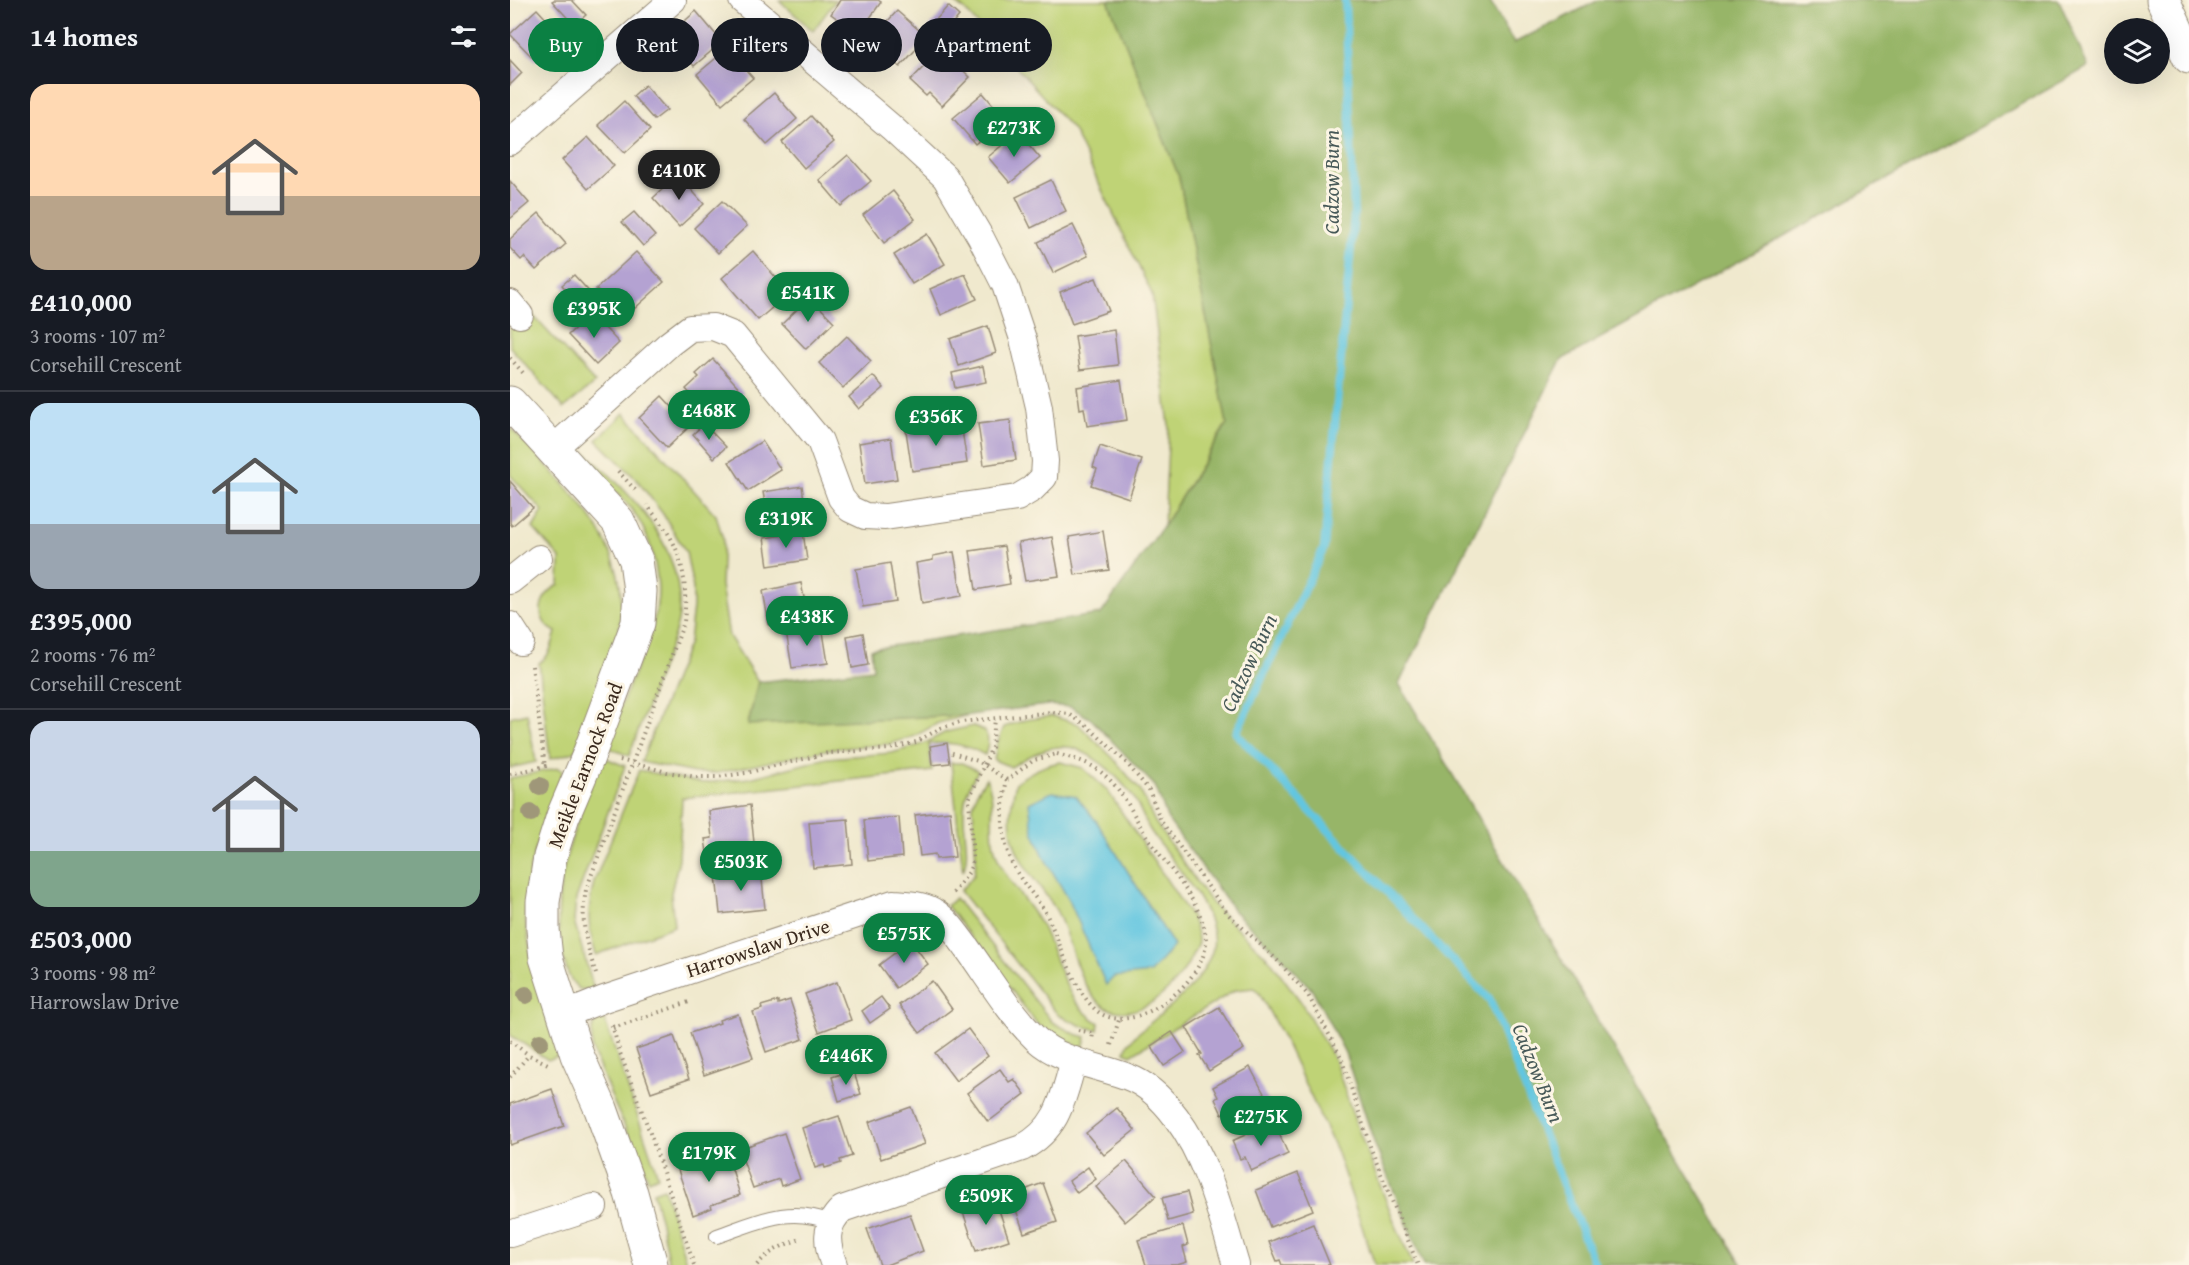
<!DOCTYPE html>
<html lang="en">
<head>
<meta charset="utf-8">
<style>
  body { margin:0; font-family:"Gentium Book Plus",serif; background:#20242c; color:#f1f3f6; height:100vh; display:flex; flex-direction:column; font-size:22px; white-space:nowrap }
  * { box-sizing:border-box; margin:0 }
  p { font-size:20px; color:#9ea1a6 }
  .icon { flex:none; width:33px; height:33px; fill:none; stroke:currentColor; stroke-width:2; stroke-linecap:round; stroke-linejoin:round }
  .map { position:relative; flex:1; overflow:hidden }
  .drawer { display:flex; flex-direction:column; background:#171b24; width:510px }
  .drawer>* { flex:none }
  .hud { position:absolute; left:18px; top:18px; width:570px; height:54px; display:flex; gap:12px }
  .fabs { position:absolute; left:1594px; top:18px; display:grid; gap:12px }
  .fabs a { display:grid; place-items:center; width:66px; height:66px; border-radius:50%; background:#171b24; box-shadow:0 6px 24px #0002; font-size:30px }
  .price { position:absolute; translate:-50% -51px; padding:0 14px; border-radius:21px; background:#0b8043; color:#fff; font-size:20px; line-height:39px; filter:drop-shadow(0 2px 3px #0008) }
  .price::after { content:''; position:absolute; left:50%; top:36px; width:18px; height:14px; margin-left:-9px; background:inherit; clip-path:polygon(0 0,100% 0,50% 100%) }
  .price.active { background:#222; color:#fff }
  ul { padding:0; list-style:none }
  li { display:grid; align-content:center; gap:12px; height:318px; padding:0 30px }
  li+li { border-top:2px solid #363941 }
  li span { display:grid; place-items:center; height:186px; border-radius:18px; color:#555 }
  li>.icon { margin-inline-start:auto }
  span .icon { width:108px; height:108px; fill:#fffc; stroke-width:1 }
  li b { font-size:26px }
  h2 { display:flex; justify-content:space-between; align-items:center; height:72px; padding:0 30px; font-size:26px }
  .chip { padding:0 21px; border-radius:27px; background:#171b24; box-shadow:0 6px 24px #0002; font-size:21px; line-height:54px }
  .chip.active { background:#0b8043; color:#fff }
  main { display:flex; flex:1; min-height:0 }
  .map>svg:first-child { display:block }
</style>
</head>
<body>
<main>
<section class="drawer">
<h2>14 homes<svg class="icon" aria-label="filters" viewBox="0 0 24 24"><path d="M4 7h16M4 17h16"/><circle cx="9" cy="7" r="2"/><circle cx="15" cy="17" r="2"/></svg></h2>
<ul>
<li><span style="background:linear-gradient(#ffd9b3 60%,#b9a48a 0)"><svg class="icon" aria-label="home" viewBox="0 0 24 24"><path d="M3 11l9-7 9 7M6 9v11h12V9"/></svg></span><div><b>£410,000</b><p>3 rooms · 107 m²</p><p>Corsehill Crescent</p></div></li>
<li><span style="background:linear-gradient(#bfe0f5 65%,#9aa5b1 0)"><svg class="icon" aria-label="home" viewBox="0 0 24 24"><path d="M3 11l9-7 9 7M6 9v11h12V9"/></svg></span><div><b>£395,000</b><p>2 rooms · 76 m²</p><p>Corsehill Crescent</p></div></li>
<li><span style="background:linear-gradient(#c9d6e8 70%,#7fa58c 0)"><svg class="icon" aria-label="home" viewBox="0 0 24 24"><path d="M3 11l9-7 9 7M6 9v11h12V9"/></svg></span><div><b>£503,000</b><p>3 rooms · 98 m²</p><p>Harrowslaw Drive</p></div></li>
</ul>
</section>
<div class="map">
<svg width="1679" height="1265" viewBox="0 0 1679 1265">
  <rect width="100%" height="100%" fill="#fcf5e5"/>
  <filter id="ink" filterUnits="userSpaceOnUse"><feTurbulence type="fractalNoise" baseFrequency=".0167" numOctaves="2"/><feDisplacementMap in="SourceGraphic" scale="12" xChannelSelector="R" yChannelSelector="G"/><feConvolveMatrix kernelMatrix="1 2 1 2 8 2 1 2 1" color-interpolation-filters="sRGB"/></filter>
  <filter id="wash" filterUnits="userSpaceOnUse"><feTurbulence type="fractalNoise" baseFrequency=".008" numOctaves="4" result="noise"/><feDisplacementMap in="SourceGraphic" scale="24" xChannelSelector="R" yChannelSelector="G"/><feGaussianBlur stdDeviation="1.35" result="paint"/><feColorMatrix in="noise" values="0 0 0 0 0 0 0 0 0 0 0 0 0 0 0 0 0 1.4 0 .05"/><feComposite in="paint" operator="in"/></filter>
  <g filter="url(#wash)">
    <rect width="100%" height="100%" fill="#f0e9ce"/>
    <g fill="#bfd376" stroke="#7d7e4a" stroke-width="1.5">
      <polygon points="269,0 326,0 303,31"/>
      <polygon points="440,0 598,0 669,177 717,423 654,525 659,425 642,294 563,130 454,9"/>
      <polygon points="17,309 85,383 54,408 0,347 0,325"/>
      <polygon points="114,413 206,515 213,539 211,585 219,636 248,682 238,724 459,715 428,723 405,736 379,744 320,749 207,773 185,773 131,762 179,642 183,607 183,588 176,552 153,514 127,480 87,440"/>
      <path d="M0 427C48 479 117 536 111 613 110 635 100 655 93 675 84 700 74 726 65 752L40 759 29 663C40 657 42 645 46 632 23 621 28 595 49 585L50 558 23 528 33 511 0 475Z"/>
      <path d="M74 451C121 494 174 545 169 614 168 631 158 650 152 666 141 696 130 726 119 756L95 746C104 722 114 698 124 674 135 646 149 617 148 587 146 558 137 528 119 506 109 492 71 468 74 451Z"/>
      <polygon points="17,713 26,762 0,768 0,717"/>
      <path d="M542 716 568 724 603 758 630 790 645 822 702 904 760 960 791 1002 825 1061 845 1121 884 1221 903 1265H865L826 1150 774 1039 749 993 744 988 725 990 621 1055 615 1052 618 1044 626 1035C653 1011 690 988 702 952 714 916 659 859 640 830 633 818 629 804 621 794 608 777 589 759 569 750 546 740 520 755 501 767L484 760 487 744 494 727 515 720Z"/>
      <path d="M463 726C480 730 480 740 475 755 454 744 442 742 419 744L422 771 172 798 169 859 161 893 164 926 86 955C77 925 77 912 84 882L129 770 193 783 240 778 317 758 382 753 413 744 436 732Z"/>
      <path d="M98 759 115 766 66 899 64 921 84 990 69 989C57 978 56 967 52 952 38 885 67 823 89 761Z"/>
      <path d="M550 762 573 768 597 790 682 918C684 925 688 934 688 940 688 944 685 950 683 953 672 982 630 1026 595 1007 567 991 561 937 546 910 531 885 509 866 502 836 498 817 502 801 506 782 521 772 533 765 550 762Z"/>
      <path d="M441 763H452L468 771C462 780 457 789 455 801 450 824 462 848 453 871Z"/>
      <polygon points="48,768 53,771 35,817 20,868 15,919 23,966 51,1055 38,1060 0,1035 0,778"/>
      <path d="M476 778C487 799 479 823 484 846 491 877 516 898 531 925 543 948 551 981 565 1001 572 1010 579 1017 589 1023L588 1030 572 1026 548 1015 450 891 464 875 466 861 463 806 466 794Z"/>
      <polygon points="445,898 542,1022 565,1034 576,1037 573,1048 541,1035 528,1025 437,906"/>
      <polygon points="93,1015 148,1176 139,1180 105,1105 82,1049 82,1029 86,1021"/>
      <polygon points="154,1188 177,1265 159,1265 151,1223 143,1192"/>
    </g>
    <polygon fill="#97b567" stroke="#697042" stroke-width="1.5" points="598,0 979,0 1004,43 1089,0 1549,0 1578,67 1051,360 889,684 1232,1265 914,1265 865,1145 835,1053 803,991 773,958 724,911 658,820 645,786 581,719 561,707 537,705 459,715 238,725 248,682 363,669 361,649 591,614 654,525 717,424 669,177"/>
    <polygon fill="#62c6e0" stroke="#4e787f" stroke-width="1.5" points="542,792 566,796 587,822 664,946 640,973 604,977 596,985 559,900 535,859 523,831 519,803"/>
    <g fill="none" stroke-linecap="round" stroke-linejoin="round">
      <polyline stroke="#62c6e0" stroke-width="8" points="835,0 844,214 814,548 726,733 980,1000 1085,1265"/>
    </g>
    <g id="blocks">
      <g fill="#b4a2d2">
        <polygon points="44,0 62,0 76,15 64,25 42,1"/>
        <polygon points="330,0 368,0 371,2 349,34 321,14"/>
        <polygon points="438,6 449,16 429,41 417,30"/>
        <polygon points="27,9 52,36 26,61 0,34"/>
        <polygon points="186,11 212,42 184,66 158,36"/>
        <polygon points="387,11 417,37 390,67 377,56 374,59 357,44"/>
        <polygon points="217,49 243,78 212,104 187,74"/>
        <polygon points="431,49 460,77 432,106 419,93 416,96 400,81"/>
        <polygon points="0,60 12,73 0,85"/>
        <polygon points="135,85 157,110 144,120 123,96"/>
        <polygon points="264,93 287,119 257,145 234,119"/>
        <polygon points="473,93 495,119 465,144 443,118"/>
        <polygon points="114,101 140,130 115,153 88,125"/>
        <polygon points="301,116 324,142 294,168 272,142"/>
        <polygon points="508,132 530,158 500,183 478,157"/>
        <polygon points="78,137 104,166 78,189 52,160"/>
        <polygon points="338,155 361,181 331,206 309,180"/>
        <polygon points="168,175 194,204 169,227 143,198"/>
        <polygon points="541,180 556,211 521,228 506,197"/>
        <polygon points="0,181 19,203 0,219"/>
        <polygon points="383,191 405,219 374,243 353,215"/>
        <polygon points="212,201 237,226 208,253 184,228"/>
        <polygon points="124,212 145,236 133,246 112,222"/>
        <polygon points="29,213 56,244 26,270 14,257 11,260 0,248 0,239"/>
        <polygon points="563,225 578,256 543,273 528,242"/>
        <polygon points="417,234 435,264 402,284 384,255"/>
        <polygon points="243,251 279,293 248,320 212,278"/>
        <polygon points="126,252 154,282 113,319 86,289"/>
        <polygon points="455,274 467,299 431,315 420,289"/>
        <polygon points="64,275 85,298 73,309 52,285"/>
        <polygon points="586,278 599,311 562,324 550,292"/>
        <polygon points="300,297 324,322 296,349 272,324"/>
        <polygon points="81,313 109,343 86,365 58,335"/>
        <polygon points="478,326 486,353 449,366 440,339"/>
        <polygon points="604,330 608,365 570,370 565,336"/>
        <polygon points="337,336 361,361 333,388 309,363"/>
        <polygon points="203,359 233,392 202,419 176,389 189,377 186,374"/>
        <polygon points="473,366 476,382 445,388 442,373"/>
        <polygon points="363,376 374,388 349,409 339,397"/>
        <polygon points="611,380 617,420 577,426 574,408 570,409 567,387"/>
        <polygon points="152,396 180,426 157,448 129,418"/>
        <polygon points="500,420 506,460 474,465 468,424"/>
        <polygon points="451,423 457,463 402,471 396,431"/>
        <polygon points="194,424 216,447 204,458 183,434"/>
        <polygon points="381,438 387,479 355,484 349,443"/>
        <polygon points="252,441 271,470 238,491 219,462"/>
        <polygon points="590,446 632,460 619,498 581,485 587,469 583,467"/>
        <polygon points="0,481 23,508 2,526 0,523"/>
        <polygon points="292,486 296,514 258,520 253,492"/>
        <polygon points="593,531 599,570 565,575 559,537"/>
        <polygon points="293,532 297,560 258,566 254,538"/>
        <polygon points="542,537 549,576 515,581 508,543"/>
        <polygon points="494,546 500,584 466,590 460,551"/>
        <polygon points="444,552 452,596 412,603 406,563 423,560 423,556"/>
        <polygon points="380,563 386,602 353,607 346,569"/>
        <polygon points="291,583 298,617 259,625 253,591"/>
        <polygon points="312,626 318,663 282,668 276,631"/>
        <polygon points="353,633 358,665 342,668 337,636"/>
        <polygon points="437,743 440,763 422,765 420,746"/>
        <polygon points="240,805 245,852 198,859 195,839 202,838 199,811"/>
        <polygon points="440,811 445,857 426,859 425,854 410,856 405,815"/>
        <polygon points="389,817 392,857 358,861 354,820"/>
        <polygon points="338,819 342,864 303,868 299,822"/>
        <polygon points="251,870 255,909 210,914 206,875"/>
        <polygon points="401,941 418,964 386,988 369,965"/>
        <polygon points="422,981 442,1009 410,1033 389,1005"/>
        <polygon points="327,982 341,1020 309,1032 295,994"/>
        <polygon points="371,997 380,1009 360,1023 352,1011"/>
        <polygon points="280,1000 293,1039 256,1052 243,1012 252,1009 251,1006 268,1001 268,1004"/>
        <polygon points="709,1007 734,1049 699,1071 689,1055 692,1054 676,1027"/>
        <polygon points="228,1014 243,1058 194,1075 180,1033 210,1023 209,1020"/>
        <polygon points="458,1029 478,1056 446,1081 425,1053"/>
        <polygon points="662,1032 675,1052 654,1066 641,1046"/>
        <polygon points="164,1036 179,1079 141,1092 126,1049"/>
        <polygon points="740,1067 759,1103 721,1123 715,1112 712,1114 705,1099 708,1097 703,1087"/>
        <polygon points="490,1069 499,1082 504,1079 515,1094 478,1122 457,1093"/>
        <polygon points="343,1070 351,1094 329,1101 322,1077"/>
        <polygon points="42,1089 54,1126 0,1145 0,1104"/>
        <polygon points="401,1107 415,1144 371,1159 359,1122"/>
        <polygon points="607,1108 625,1130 594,1155 576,1133"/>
        <polygon points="329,1116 342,1156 330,1160 331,1163 315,1168 314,1165 305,1168 292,1128"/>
        <polygon points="764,1122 778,1154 741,1171 735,1157 730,1159 722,1141"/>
        <polygon points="274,1133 290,1179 271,1186 269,1179 243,1188 229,1149"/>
        <polygon points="217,1153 230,1195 201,1205 202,1208 183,1215 168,1170"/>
        <polygon points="616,1161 646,1196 615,1222 586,1187"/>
        <polygon points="578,1167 586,1179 567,1193 559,1181"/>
        <polygon points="788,1173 803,1210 760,1227 746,1190"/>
        <polygon points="533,1183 547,1222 514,1233 501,1195"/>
        <polygon points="677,1192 683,1214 658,1221 652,1198"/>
        <polygon points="486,1201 499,1240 466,1251 453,1212"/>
        <polygon points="400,1214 413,1251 376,1265 370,1265 357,1229"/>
        <polygon points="803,1224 820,1265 772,1265 770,1260 767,1261 759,1242"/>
        <polygon points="673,1226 678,1245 673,1247 677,1262 667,1265 636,1265 628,1240"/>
      </g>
    </g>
  </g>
  <g filter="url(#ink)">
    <use href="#blocks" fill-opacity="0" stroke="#968a76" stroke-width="1.5"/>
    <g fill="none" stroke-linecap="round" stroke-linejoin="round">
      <defs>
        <path id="service" d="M207 1236C248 1222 277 1205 321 1222"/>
        <g id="minor">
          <polyline points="0,142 163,0"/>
          <polyline points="0,303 10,315"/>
          <polyline points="42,450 159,344 180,328 203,327 223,335 310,441 331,498 340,509 355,516 375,517 507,498 522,489 534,477 535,461 529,407 513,339 495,285 471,238 435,177 381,127 232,0"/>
          <polyline points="0,581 29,558"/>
          <polyline points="0,625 11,642"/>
          <path d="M54 1015 94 999 383 903C397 904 410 904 423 911 437 919 447 935 457 948 478 977 500 1014 526 1039 551 1062 587 1065 618 1077 637 1084 654 1101 666 1117 698 1160 711 1215 726 1265"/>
          <polyline points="0,1234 84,1207"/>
          <path d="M324 1265C316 1243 314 1226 332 1209L512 1148C549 1128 553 1098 564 1060"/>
        </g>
        <g id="tertiary">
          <polyline points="1653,0 1679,57"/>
          <polyline points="0,403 108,521 126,560 130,591 128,623 78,757 53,816 40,857 33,902 33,929 36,958 67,1055 91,1109 121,1193 141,1265"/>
        </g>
      </defs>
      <use href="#service" stroke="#968a76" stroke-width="16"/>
      <use href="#minor" stroke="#968a76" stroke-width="28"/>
      <use href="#tertiary" stroke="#968a76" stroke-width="35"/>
      <g stroke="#968a76" stroke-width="4" stroke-dasharray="1.5 4.5" stroke-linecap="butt">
        <polyline points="0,358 15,375"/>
        <polyline points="108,471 127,492"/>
        <polyline points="22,666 35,767"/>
        <polyline points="442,753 468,761 497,780"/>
        <path d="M547 754C569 760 581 762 599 779 615 795 623 814 634 832 653 863 696 904 696 942 695 982 622 1041 586 1010 565 992 552 948 540 922 532 902 515 888 505 869 491 845 490 807 497 780L524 760Z"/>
        <polyline points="110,760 157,772 186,777 207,777 236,773 318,753 380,749 406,742 431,728 451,722 542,712 559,714 576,725 614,760 639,790 651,821 718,914 769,962 798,995 831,1057 861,1149 908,1265"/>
        <polyline points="0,774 41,765"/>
        <polyline points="443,893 459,872 463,860 459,799 482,747 485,719"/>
        <path d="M86 974C76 943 70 923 76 890L174 622C177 594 175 565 162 540 155 527 145 516 137 505"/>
        <polyline points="102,1025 110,1053 139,1130 184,1265"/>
        <polyline points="103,1028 179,1002"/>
        <polyline points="568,1030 583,1033 582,1040"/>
        <polyline points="0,1041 19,1055"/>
        <polyline points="601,1045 609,1020"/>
        <polyline points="0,1077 19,1055 38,1064"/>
        <path d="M247 1265C259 1251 275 1244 293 1238"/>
      </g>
      <use href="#service" stroke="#fff" stroke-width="14"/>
      <use href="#minor" stroke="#fff" stroke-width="26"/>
      <use href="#tertiary" stroke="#fff" stroke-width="33"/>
    </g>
    <g fill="#9f9779">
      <circle cx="30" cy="786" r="9"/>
      <circle cx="21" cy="813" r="9"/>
      <circle cx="16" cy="995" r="9"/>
      <circle cx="30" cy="1042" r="9"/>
    </g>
  </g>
  <g text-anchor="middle" stroke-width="6" stroke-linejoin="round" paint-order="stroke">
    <g font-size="20" fill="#3b2a1e" stroke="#fcf5e5">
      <text transform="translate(75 765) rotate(-69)" y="7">Meikle Earnock Road</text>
      <text transform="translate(248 948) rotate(-18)" y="7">Harrowslaw Drive</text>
    </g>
    <g font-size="21" font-style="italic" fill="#475958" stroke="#fcf5e5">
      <text transform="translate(822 182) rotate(-90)" y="7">Cadzow Burn</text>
      <text transform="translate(739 663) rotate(-65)" y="7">Cadzow Burn</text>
      <text transform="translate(1028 1073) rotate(68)" y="7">Cadzow Burn</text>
    </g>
  </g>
</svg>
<div class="fabs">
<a><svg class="icon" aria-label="layers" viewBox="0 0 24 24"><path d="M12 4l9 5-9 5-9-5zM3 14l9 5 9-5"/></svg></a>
</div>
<b class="price" style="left:504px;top:158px">£273K</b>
<b class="price active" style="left:169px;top:201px">£410K</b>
<b class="price" style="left:298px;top:323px">£541K</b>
<b class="price" style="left:84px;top:339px">£395K</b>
<b class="price" style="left:199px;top:441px">£468K</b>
<b class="price" style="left:426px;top:447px">£356K</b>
<b class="price" style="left:276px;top:549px">£319K</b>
<b class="price" style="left:297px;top:647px">£438K</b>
<b class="price" style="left:231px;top:892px">£503K</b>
<b class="price" style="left:394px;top:964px">£575K</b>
<b class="price" style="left:336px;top:1086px">£446K</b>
<b class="price" style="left:751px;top:1147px">£275K</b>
<b class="price" style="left:199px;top:1183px">£179K</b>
<b class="price" style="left:476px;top:1226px">£509K</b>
<div class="hud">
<a class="chip active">Buy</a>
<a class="chip">Rent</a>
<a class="chip">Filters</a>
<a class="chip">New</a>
<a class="chip">Apartment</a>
</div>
</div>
</main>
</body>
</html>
